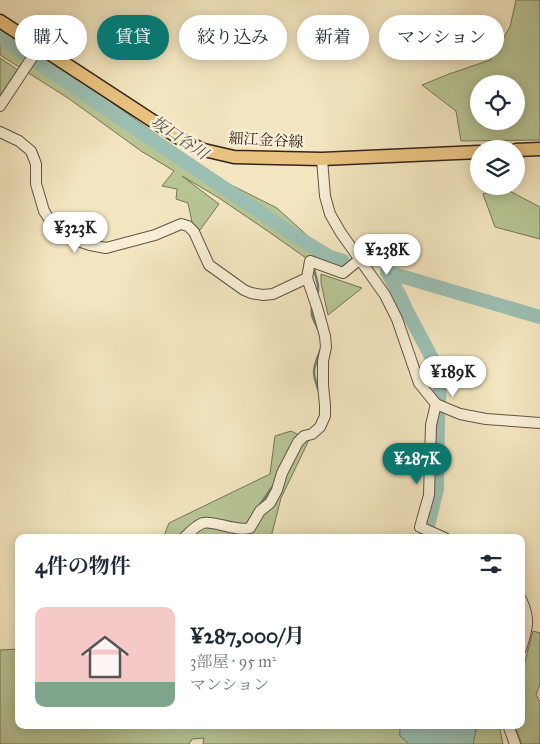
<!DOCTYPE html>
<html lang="ja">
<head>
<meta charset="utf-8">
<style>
  body { margin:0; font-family:"IM FELL Great Primer","Noto Serif JP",serif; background:#f2f2f3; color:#1f2937; height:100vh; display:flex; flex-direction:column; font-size:19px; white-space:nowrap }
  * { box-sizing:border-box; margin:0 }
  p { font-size:16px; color:#747a83 }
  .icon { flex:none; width:28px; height:28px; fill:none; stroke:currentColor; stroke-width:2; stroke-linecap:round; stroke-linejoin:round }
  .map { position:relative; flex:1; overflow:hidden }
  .details { position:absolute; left:15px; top:534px; width:510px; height:195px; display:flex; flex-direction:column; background:#fff; border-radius:10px; box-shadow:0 2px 12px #0003 }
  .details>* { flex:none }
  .hud { position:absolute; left:15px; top:15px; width:510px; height:45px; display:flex; gap:10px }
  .controls { position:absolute; left:470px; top:75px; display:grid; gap:10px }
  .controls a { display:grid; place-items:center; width:55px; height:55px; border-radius:50%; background:#fff; box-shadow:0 2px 12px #0003; font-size:25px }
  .price { position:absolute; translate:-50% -42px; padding:0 11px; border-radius:18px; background:#fff; color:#222; font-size:16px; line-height:32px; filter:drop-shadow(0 1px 2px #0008) }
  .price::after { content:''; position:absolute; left:50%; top:30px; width:15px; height:11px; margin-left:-8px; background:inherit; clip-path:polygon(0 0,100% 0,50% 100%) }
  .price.on { background:#0f766e; color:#fff }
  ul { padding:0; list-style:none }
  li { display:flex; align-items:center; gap:15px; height:125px; padding:0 20px }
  li span { display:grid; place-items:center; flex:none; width:140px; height:100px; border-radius:10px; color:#555 }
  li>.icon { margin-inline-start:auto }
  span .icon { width:60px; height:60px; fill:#fffc; stroke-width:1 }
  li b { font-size:21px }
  h2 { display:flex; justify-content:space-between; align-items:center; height:60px; padding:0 20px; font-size:21px }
  .chip { padding:0 18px; border-radius:22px; background:#fff; box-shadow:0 2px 12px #0003; font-size:18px; line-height:45px }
  .chip.on { background:#0f766e; color:#fff }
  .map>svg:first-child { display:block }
</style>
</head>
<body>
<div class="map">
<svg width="540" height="744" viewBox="0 0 540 744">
  <rect width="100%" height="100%" fill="#f2e5bf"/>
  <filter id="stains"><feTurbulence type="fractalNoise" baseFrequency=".004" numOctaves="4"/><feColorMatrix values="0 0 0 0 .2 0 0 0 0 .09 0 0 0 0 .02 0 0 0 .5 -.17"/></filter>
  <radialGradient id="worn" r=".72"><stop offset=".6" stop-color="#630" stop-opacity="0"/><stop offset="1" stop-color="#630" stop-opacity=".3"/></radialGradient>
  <g fill="#b7c595" stroke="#757458" fill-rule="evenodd">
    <path d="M516 0H540V140L461 141 456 111 422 85 449 74 490 60 510 27ZM479 84H516V121H479Z"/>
    <polygon points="0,28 54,61 185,155 229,184 277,208 312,240 340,259 339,267 306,258 269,232 219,198 182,176 219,204 200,230 192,222 188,203 176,199 177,189 162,186 174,171 141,151 68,98 0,55"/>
    <polygon points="0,58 18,70 0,97"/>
    <polygon points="502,187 540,207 540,239 495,227 483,194"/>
    <polygon points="321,274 362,288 328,315 321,283"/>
    <polygon points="291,431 309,440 281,498 271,537 163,538 169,523 270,474 275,436"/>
    <polygon points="533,631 540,633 540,684 536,695 540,702 540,744 522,744 514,725 521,725 521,677"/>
    <polygon points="19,649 19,725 400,725 400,736 409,744 203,744 204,738 192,739 189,744 0,744 0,650"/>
    <polygon points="477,725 499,725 503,744 473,744"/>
  </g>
  <polygon fill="#9bbfb2" stroke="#718176" points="400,725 477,725 473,744 409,744 400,736"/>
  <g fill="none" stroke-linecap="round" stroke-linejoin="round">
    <g stroke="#718176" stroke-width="2.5">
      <polyline points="265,216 315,253 315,261"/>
      <path d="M314 266C314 276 321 285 317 295"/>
      <path d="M313 304C309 314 314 320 318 329"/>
      <path d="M320 394C312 373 312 371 320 351"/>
      <polyline points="259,506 273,486"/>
    </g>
    <g stroke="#9bbfb2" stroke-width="14">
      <polyline points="0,37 297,237 330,257 343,261"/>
      <polyline points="387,272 399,294 408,313 434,362 440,385 438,420 437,489 425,538"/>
      <polyline points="387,272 540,317"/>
    </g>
    <defs>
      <g id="minor">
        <polyline points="0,106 39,47"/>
        <polyline points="0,132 19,141 31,151 36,164 36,184 44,211 54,227 69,238 90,245 106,248 155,235 181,224 188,226 194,232 209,265 244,290 251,293 263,295 273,294 307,278"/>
        <polyline points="322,159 325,196 330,214 341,233 385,295 397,319 419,383 436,404 460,414 486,419 540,423"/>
        <polyline points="436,404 431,425 429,495 420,527 445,538"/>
        <path d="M184 538C190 532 195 526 203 523 214 520 235 532 250 528L260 511 270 503 277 490 282 473 298 442 304 436 312 434 320 427 325 416V405L323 385V361L326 347 325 336 317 307 307 278 310 261 343 273 360 259"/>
        <path d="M521 599C531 620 527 629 521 649"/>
        <polyline points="508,725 515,744"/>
      </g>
      <g id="major">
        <polyline points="0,21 182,140 204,150 234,157 322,159 479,152"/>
        <polyline points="516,150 540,149"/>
      </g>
    </defs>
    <use href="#minor" stroke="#635445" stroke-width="12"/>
    <use href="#major" stroke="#33241c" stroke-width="15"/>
    <use href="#minor" stroke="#f7eed5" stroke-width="10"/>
    <use href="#major" stroke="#e9c280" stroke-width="12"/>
  </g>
  <g text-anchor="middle" stroke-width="5" stroke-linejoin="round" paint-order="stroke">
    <g font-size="15" fill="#33241c" stroke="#f7eed5">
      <text transform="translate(266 140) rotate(3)" y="5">細江金谷線</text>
    </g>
    <g font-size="16" font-style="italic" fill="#525249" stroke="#f7eed5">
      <text transform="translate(180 137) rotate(34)" y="6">坂口谷川</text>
    </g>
  </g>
  <rect width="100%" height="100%" filter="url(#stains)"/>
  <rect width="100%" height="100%" fill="url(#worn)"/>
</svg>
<div class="controls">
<a><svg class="icon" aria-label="locate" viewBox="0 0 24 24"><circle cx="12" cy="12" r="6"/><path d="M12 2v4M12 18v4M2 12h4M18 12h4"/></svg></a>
<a><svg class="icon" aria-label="layers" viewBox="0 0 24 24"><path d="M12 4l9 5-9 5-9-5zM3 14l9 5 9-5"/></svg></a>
</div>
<b class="price" style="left:75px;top:254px">¥323K</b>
<b class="price" style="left:387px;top:276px">¥238K</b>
<b class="price" style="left:453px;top:398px">¥189K</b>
<b class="price on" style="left:417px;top:485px">¥287K</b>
<div class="hud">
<a class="chip">購入</a>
<a class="chip on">賃貸</a>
<a class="chip">絞り込み</a>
<a class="chip">新着</a>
<a class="chip">マンション</a>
</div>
<section class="details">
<h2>4件の物件<svg class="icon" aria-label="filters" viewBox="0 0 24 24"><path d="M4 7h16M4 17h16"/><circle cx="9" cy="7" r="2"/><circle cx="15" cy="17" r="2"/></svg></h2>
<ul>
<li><span style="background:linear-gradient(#f6c9c9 75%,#7fa58c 0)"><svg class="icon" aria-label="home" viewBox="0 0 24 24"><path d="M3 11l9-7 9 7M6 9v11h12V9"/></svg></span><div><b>¥287,000/月</b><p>3部屋 · 95 m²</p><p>マンション</p></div></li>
</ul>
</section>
</div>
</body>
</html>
